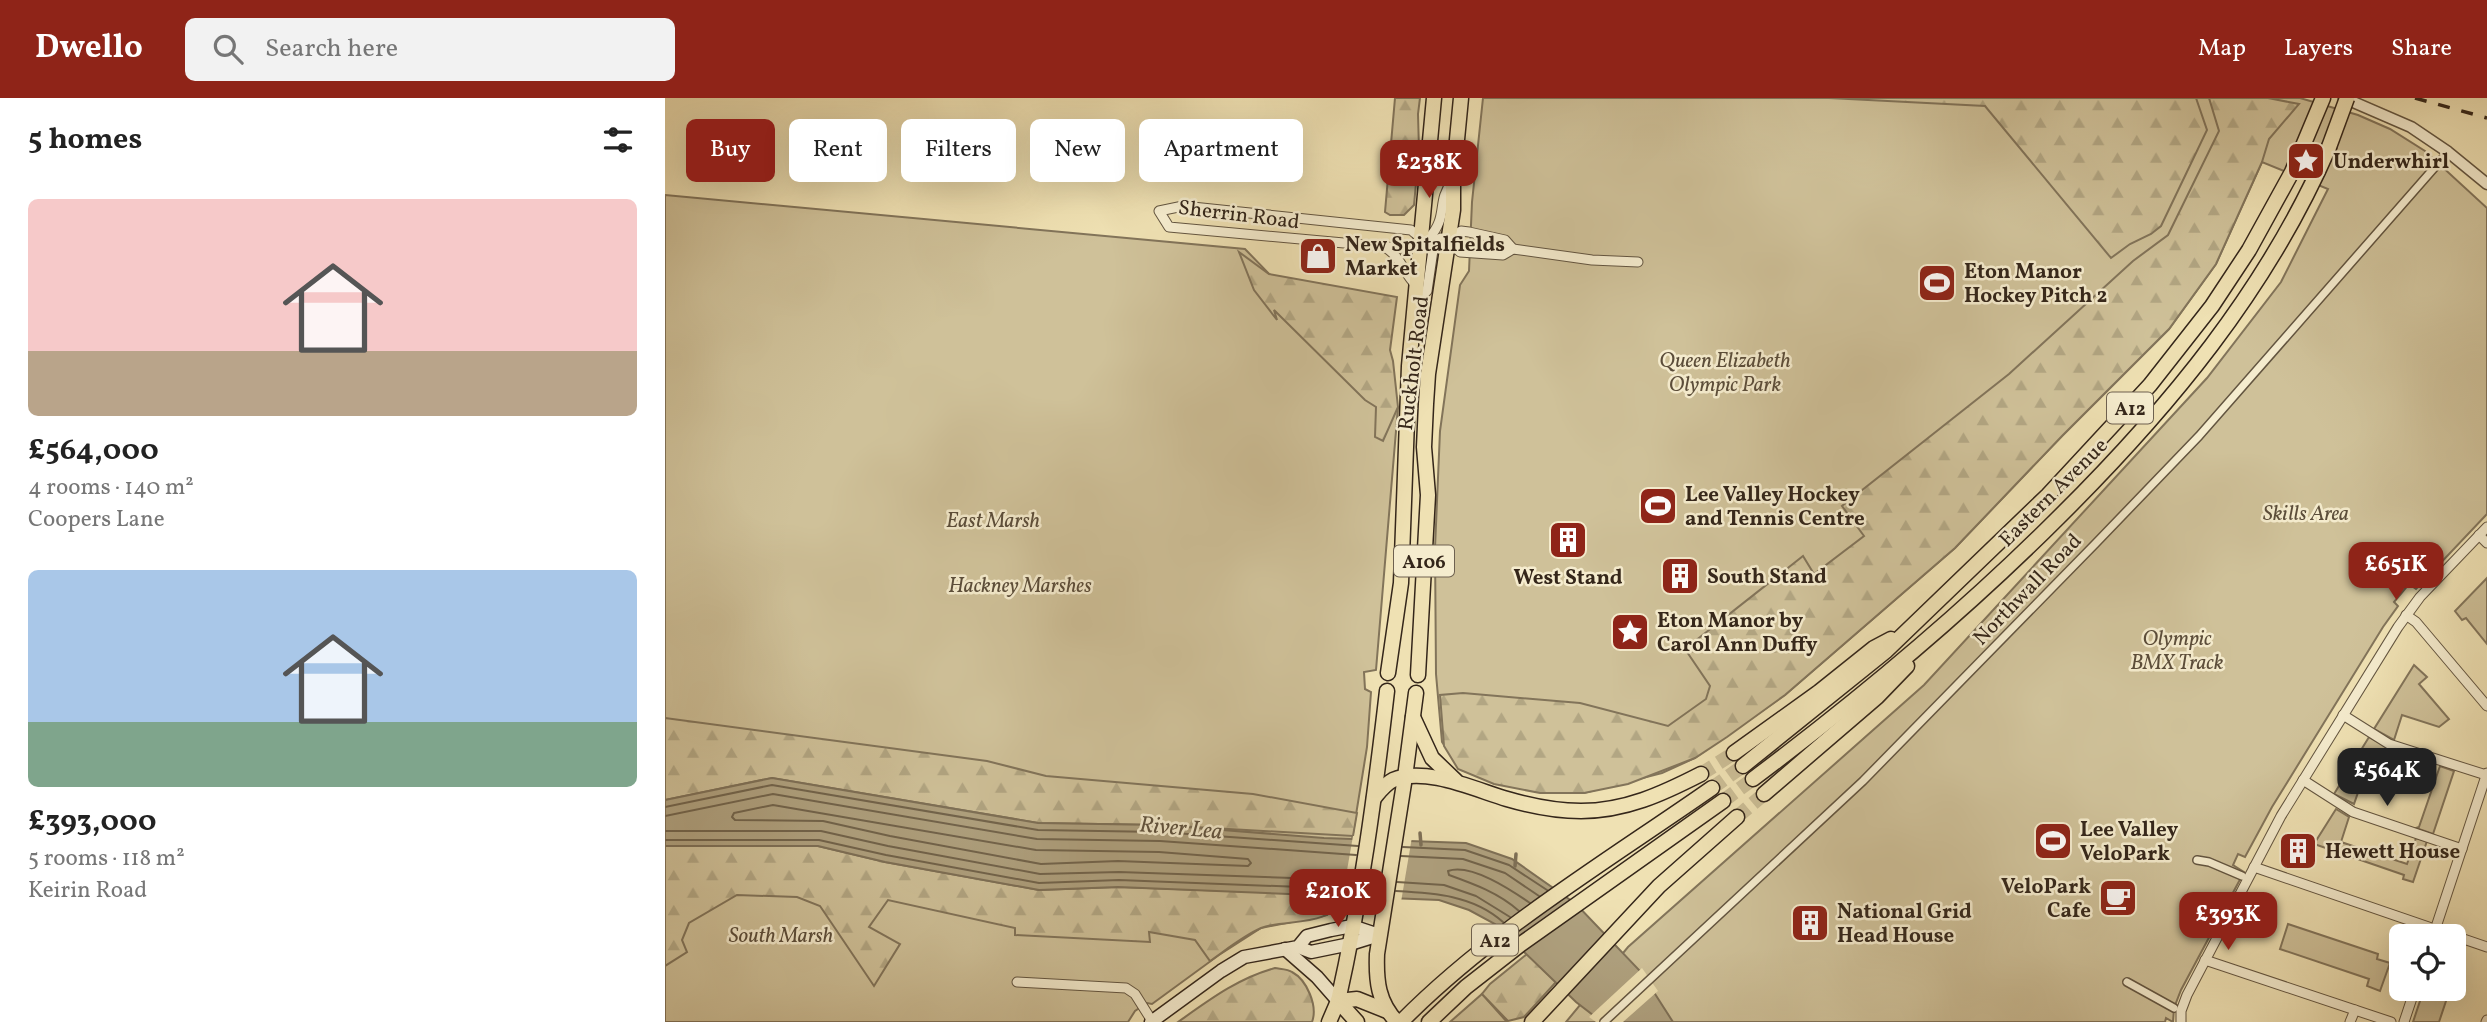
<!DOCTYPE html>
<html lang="en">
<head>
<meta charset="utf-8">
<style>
  body { margin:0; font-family:Vollkorn,serif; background:#f2f2f2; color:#222; height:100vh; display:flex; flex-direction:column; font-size:26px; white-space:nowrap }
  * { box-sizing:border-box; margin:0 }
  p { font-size:23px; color:#767676 }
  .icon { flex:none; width:38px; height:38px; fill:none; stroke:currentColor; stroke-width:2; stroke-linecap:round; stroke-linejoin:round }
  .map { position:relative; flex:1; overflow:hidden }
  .sheet { display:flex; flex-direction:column; background:#fff; width:665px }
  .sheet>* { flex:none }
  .top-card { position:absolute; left:21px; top:21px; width:665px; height:63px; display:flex; gap:14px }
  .controls { position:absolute; left:1724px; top:826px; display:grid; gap:14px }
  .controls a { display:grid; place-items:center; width:77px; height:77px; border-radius:10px; background:#fff; box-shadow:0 7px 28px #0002; font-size:35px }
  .price { position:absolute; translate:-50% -60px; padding:0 16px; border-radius:14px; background:#8f2418; color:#fff; font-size:23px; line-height:46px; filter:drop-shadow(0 2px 4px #0008) }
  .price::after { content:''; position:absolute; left:50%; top:42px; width:21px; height:16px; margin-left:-10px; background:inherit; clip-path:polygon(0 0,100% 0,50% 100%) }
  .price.active { background:#222; color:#fff }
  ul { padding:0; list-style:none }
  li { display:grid; align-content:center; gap:14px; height:371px; padding:0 28px }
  li span { display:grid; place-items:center; height:217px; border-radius:10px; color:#555 }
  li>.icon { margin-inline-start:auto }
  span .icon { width:126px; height:126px; fill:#fffc; stroke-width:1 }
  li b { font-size:30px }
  h2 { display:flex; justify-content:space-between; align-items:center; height:84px; padding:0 28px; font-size:30px }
  .tag { padding:0 24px; border-radius:10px; background:#fff; box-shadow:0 7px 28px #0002; font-size:24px; line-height:63px }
  .tag.active { background:#8f2418; color:#fff }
  header { display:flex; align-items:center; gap:42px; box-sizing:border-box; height:98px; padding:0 35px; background:#8f2418; color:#fff }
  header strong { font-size:33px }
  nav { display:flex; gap:38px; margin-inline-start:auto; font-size:24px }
  .search { width:490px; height:63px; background:#f2f2f2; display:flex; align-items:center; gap:18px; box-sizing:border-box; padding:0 24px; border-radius:10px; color:#767676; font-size:26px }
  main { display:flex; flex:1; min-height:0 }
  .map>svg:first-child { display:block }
</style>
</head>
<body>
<header>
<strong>Dwello</strong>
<div class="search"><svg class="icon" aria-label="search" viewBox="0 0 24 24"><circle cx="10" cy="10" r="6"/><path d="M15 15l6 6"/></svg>Search here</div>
<nav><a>Map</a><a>Layers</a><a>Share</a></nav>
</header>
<main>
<section class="sheet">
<h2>5 homes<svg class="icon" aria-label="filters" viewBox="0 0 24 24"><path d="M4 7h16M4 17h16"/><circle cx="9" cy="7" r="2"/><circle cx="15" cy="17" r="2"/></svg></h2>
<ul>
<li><span style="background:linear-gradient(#f6c9c9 70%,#b9a48a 0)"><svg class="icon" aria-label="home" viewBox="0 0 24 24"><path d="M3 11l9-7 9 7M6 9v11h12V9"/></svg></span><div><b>£564,000</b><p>4 rooms · 140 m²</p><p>Coopers Lane</p></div></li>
<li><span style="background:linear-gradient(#a9c7e8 70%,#7fa58c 0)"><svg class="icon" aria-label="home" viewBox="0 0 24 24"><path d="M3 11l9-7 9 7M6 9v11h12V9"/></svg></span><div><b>£393,000</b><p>5 rooms · 118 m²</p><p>Keirin Road</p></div></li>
</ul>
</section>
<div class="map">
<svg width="1822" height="924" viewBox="0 0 1822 924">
  <defs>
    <pattern id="forest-firs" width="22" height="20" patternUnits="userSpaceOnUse" patternTransform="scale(1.75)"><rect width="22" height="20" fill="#cfc199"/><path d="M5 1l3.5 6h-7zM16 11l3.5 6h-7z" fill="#b2a683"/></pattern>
  </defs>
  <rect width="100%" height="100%" fill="#efe1b3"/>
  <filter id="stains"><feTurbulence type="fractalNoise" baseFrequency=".00286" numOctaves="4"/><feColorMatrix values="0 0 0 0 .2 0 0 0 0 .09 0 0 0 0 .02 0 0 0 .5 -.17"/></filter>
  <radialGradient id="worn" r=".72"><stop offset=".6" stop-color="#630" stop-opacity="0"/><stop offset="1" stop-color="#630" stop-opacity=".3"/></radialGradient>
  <g fill="#cfc199" stroke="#82745a" stroke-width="2">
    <polygon points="818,0 1635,0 1693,17 1725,31 1760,53 1822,110 1822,416 1751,491 1744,486 1729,504 1733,508 1718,529 1607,709 1580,759 1573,756 1568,767 1579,774 1516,892 1509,910 1508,924 1501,920 1500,924 901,924 963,849 1259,587 1542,280 1616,184 1663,91 1597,64 1551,166 1504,231 1397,338 1290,450 1120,597 1030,660 997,675 919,695 837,686 796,672 777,644 771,576 770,450 775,333 795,187 804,173 807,104"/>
    <polygon points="0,97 580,151 733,309 711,572 699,574 700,591 706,594 702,649 678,797 672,809 662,817 596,830 554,857 487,906 482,905 470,913 463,924 0,924"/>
    <polygon points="1822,480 1822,546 1801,520 1797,522 1790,513"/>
    <polygon points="1749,567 1762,579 1754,586 1784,621 1774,629 1737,617 1729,642 1709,631"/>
    <polygon points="1704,639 1723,649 1711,681 1699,677 1689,706 1669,696"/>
    <polygon points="1775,668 1789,673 1768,736 1751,730 1754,729"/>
    <polygon points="1671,711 1684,719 1676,744 1742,766 1751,740 1762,743 1748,784 1738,781 1739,777 1649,746"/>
    <polygon points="1623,826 1713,856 1712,861 1725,865 1715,893 1702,888 1704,881 1615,851"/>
    <polygon points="1759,891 1785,891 1774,924 1748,924"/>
    <polygon points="817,896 842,924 785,924"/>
  </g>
  <g fill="url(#forest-firs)" stroke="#82745a" stroke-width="2">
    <polygon points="730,0 755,0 753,16 754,52 749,107 739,117 725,117 720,114"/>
    <polygon points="1164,0 1531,0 1542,32 1496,128 1486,136 1465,146 1446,160 1320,8"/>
    <polygon points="1544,0 1603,0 1634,6 1604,41 1597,64 1551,166 1504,231 1397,338 1290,450 1120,597 1062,639 1030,660 963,686 919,695 875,695 829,686 793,671 779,648 775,597 798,595 915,605 1003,628 1041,601 1045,588 1020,551 1138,458 1149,476 1199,438 1177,408 1344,276 1468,163 1503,137 1554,33"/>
    <polygon points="574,154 604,176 732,199 725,252 728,263 733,309 718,343 710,339 711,309 700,302 609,212 612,222 589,192"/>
    <polygon points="0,620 322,663 381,678 588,696 692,715 688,738 495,727 373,725 107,680 0,702"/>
    <path d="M0 748H153L220 764 374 792 453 789 678 797C668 831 621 820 596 830 578 838 561 852 545 863L530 842 484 834 485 844 350 837V830L223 802 204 829 235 846 209 888 155 808 132 799 72 797 24 825 17 842 22 854 0 868Z"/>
    <polygon points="862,856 891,884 859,919 843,923 817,896 825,886"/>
    <path d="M610 870C615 871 623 871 627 874 642 882 653 908 647 924H513C544 902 573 880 610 870Z"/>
  </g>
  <polygon fill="#afa17f" stroke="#7e7057" stroke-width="2" points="107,680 373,725 495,727 659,740 801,745 847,761 911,806 976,874 1008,924 937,924 911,904 830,826 804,812 774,802 453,789 374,792 220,764 153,748 0,748 0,702"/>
  <g fill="#efe1b3">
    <polygon points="688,738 747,739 736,804 677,801"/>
    <polygon points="977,870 993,893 958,924 931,924 924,919"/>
  </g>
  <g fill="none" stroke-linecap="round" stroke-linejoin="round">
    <g stroke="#72644c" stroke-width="2">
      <polygon points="108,707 371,752 494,754 583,761 586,765 583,768 453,763 376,766 225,738 158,723 70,722 67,719 69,715"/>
      <polyline points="0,709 107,687 373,732 495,734 693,748"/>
      <polyline points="0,718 108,696 372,741 495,743 691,757"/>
      <polyline points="0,733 156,733 223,748 375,776 454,774 687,782"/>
      <polyline points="0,742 154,742 221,757 374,785 454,782 686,791"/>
      <polyline points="738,749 800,752 844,767 882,792"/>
      <polyline points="736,758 798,761 840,775 874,798"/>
      <polyline points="732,784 779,787 811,798 845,819"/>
      <path d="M731 793C769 795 808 797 838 824"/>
      <path d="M854 813C834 795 809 786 784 777L783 773C806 765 846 792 865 805"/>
    </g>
    <g stroke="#7e7057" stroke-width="3.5">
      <polyline points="755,735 756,747"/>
      <polyline points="850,768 851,756"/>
    </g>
    <g stroke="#cabc94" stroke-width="14" stroke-dasharray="14 7" stroke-linecap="butt">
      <polyline points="1036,676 1069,655"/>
      <polyline points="1047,690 1078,668"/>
      <polyline points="1058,703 1088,681"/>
      <polyline points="1072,719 1099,696"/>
    </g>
    <defs>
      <g id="pedestrian">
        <polyline points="1532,762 1544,764 1577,778"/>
        <polyline points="1462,884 1509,910"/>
        <polyline points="939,924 1198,683 1431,445 1534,338 1777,61"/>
      </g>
      <g id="minor">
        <polygon points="518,108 746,132 757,141 745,151 504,129 494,113"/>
        <path d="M764 140C784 118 771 104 787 84"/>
        <polyline points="757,141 784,141 796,133 804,134 840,142 848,151"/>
        <polyline points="784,141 795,154 838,157 848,151 927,162 973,164"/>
        <path d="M721 150C736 159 739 176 751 187"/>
        <polyline points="750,203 762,193 768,152 776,140"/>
        <polyline points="1814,437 1822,445"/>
        <polyline points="1741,517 1751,524 1822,608"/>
        <polyline points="1678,617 1724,646 1821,677"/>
        <polyline points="1638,682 1688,714 1797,751"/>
        <polyline points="1589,769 1822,849"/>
        <polyline points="1768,838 1822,675"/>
        <polyline points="1540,862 1726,924"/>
        <polyline points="352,884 461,890 470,896 487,923"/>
        <polyline points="1516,924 1516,913 1522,897 1616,718 1733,529 1755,499 1822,429"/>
        <polyline points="1685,924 1690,912"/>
        <polyline points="1739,924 1750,891"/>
        <polyline points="1821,924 1822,922"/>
      </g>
      <polyline id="tertiary" points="1679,0 1746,29 1783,54 1822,86"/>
      <g id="secondary">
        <polyline points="633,849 646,854 685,846 714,837"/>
        <polyline points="620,851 652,879 673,903"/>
        <polyline points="486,924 556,873 579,859 633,849 642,838 666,832 687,828 714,837"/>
      </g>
      <g id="primary">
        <polyline points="723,575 736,485 744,268 769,0"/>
        <polyline points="753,577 763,397 759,349 761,306 763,276 788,112 788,83 796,0"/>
        <path d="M673 903C696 801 710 697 722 593"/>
        <polyline points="673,903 692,901 722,913"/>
        <polyline points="673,903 692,924"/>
        <path d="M732 924C713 904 711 883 712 856L740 679 751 595"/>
      </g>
      <g id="trunk">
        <polyline points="748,619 767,660 791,683"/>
        <polyline points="1069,655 1154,594 1209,550 1226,541"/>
        <polyline points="1078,668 1221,553 1383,397 1485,287 1547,208 1584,152 1627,74 1658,0"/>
        <path d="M1088 681C1196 600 1299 514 1394 419 1503 311 1602 192 1664 49"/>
        <polyline points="1099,696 1212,599 1242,568"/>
        <path d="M709 700C715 693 720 686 728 682 760 668 811 692 842 701 866 708 891 713 916 713 960 713 997 696 1036 676"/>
        <polyline points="664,924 673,903"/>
        <path d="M736 924C827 832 941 764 1047 690"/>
        <polyline points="764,924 801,889 856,846 1058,703"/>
        <polyline points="867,924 994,788 1072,719"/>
      </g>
    </defs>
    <use href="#pedestrian" stroke="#635540" stroke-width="10"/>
    <use href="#minor" stroke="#635540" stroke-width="11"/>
    <use href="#tertiary" stroke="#635540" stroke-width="13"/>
    <use href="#secondary" stroke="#34261a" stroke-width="15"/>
    <use href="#primary" stroke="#34261a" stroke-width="17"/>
    <use href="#trunk" stroke="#34261a" stroke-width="17"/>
    <use href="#pedestrian" stroke="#f5ecce" stroke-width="7"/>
    <use href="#minor" stroke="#f5ecce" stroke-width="9"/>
    <use href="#tertiary" stroke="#f5ecce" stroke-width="10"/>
    <use href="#secondary" stroke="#f5ecce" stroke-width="12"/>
    <use href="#primary" stroke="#efe1b3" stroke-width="14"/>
    <use href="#trunk" stroke="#efe1b3" stroke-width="14"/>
    <polyline stroke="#34261a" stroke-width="3.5" stroke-dasharray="12 12" stroke-linecap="butt" points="1750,0 1822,20"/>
    <defs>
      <polyline id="trunk-bridge" points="1664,49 1682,0"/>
    </defs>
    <use href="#trunk-bridge" stroke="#34261a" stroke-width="17" stroke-linecap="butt"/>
    <use href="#trunk-bridge" stroke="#efe1b3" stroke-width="14"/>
  </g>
  <defs>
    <symbol id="sight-square" viewBox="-11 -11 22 22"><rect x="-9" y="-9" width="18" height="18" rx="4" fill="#8f2418" stroke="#f5ecce"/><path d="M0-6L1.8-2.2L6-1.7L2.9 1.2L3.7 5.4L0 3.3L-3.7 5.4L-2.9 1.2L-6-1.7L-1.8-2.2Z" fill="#fff"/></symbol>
    <symbol id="shop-square" viewBox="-11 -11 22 22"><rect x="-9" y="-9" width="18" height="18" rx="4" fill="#8f2418" stroke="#f5ecce"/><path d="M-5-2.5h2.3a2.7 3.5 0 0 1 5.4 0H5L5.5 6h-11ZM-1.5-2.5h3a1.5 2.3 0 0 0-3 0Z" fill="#fff"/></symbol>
    <symbol id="stadium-square" viewBox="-11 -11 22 22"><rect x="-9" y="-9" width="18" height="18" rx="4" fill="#8f2418" stroke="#f5ecce"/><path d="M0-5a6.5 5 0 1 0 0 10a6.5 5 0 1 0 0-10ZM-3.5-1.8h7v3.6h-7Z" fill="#fff"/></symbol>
    <symbol id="building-square" viewBox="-11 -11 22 22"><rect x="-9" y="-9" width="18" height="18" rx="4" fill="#8f2418" stroke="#f5ecce"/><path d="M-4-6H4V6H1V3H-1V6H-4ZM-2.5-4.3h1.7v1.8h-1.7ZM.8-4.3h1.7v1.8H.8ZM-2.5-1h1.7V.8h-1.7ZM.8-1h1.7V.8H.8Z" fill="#fff"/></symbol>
    <symbol id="cafe-square" viewBox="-11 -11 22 22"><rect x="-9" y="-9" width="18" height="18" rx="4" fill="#8f2418" stroke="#f5ecce"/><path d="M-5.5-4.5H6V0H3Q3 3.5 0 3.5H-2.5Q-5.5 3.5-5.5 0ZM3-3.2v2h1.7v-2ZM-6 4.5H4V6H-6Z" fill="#fff"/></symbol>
  </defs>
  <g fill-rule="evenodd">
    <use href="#sight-square" x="1619" y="41" width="44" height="44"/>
    <use href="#shop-square" x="631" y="136" width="44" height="44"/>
    <use href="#stadium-square" x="1250" y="163" width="44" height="44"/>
    <use href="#stadium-square" x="971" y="386" width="44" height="44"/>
    <use href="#building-square" x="881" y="420" width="44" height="44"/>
    <use href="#building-square" x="993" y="456" width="44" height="44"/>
    <use href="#sight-square" x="943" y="512" width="44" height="44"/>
    <use href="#stadium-square" x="1366" y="721" width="44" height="44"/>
    <use href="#building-square" x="1611" y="731" width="44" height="44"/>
    <use href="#cafe-square" x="1431" y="778" width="44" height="44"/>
    <use href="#building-square" x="1123" y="803" width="44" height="44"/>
  </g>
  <g text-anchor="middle" stroke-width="5" stroke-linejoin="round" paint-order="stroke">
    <g fill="#f5ecce" stroke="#6e6150" stroke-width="2">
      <rect x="1442" y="294.5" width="46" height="31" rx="5"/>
      <rect x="729" y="447.5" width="60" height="31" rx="5"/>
      <rect x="807" y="826.5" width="46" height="31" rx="5"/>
    </g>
    <g font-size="19" font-weight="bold" fill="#34261a">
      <text x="1465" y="317">A12</text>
      <text x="759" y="470">A106</text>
      <text x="830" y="849">A12</text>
    </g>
    <g font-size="21" font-weight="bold" fill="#34261a" stroke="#f5ecce" text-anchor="start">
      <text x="1668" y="70">Underwhirl</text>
      <text x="680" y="153">New Spitalfields<tspan x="680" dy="24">Market</tspan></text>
      <text x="1299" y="180">Eton Manor<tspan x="1299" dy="24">Hockey Pitch 2</tspan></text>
      <text x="1020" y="403">Lee Valley Hockey<tspan x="1020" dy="24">and Tennis Centre</tspan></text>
      <text x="1042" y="485">South Stand</text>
      <text x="903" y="486" text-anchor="middle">West Stand</text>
      <text x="992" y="529">Eton Manor by<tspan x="992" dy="24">Carol Ann Duffy</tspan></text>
      <text x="1415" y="738">Lee Valley<tspan x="1415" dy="24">VeloPark</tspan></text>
      <text x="1660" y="760">Hewett House</text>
      <text x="1426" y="795" text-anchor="end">VeloPark<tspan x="1426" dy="24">Cafe</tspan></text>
      <text x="1172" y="820">National Grid<tspan x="1172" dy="24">Head House</tspan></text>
    </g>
    <g font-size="21" fill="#34261a" stroke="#f5ecce">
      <text transform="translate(574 116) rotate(7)" y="7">Sherrin Road</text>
      <text transform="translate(748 265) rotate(-83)" y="7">Ruckholt Road</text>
      <text transform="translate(1388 394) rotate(-45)" y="7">Eastern Avenue</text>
      <text transform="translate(1362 491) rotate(-46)" y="7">Northwall Road</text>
    </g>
    <g font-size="21" font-style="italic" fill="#5b4d3a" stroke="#f5ecce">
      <text x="1060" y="269">Queen Elizabeth<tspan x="1060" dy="24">Olympic Park</tspan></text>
      <text x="1641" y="422">Skills Area</text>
      <text x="328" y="429">East Marsh</text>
      <text x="355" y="494">Hackney Marshes</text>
      <text x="1512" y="547">Olympic<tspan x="1512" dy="24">BMX Track</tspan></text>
      <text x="116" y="844">South Marsh</text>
    </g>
    <g font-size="23" font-style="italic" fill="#5f513d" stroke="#f5ecce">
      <text transform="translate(516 729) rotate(5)" y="8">River Lea</text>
    </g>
  </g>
  <rect width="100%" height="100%" filter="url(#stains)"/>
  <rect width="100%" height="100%" fill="url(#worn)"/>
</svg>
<div class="controls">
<a><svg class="icon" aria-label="locate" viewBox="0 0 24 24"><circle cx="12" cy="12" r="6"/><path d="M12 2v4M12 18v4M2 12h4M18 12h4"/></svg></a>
</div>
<b class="price" style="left:764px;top:102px">£238K</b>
<b class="price" style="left:1731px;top:504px">£651K</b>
<b class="price active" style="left:1722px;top:710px">£564K</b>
<b class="price" style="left:673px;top:831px">£210K</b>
<b class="price" style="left:1563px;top:854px">£393K</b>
<div class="top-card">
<a class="tag active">Buy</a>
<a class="tag">Rent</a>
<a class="tag">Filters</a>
<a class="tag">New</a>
<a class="tag">Apartment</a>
</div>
</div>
</main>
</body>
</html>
